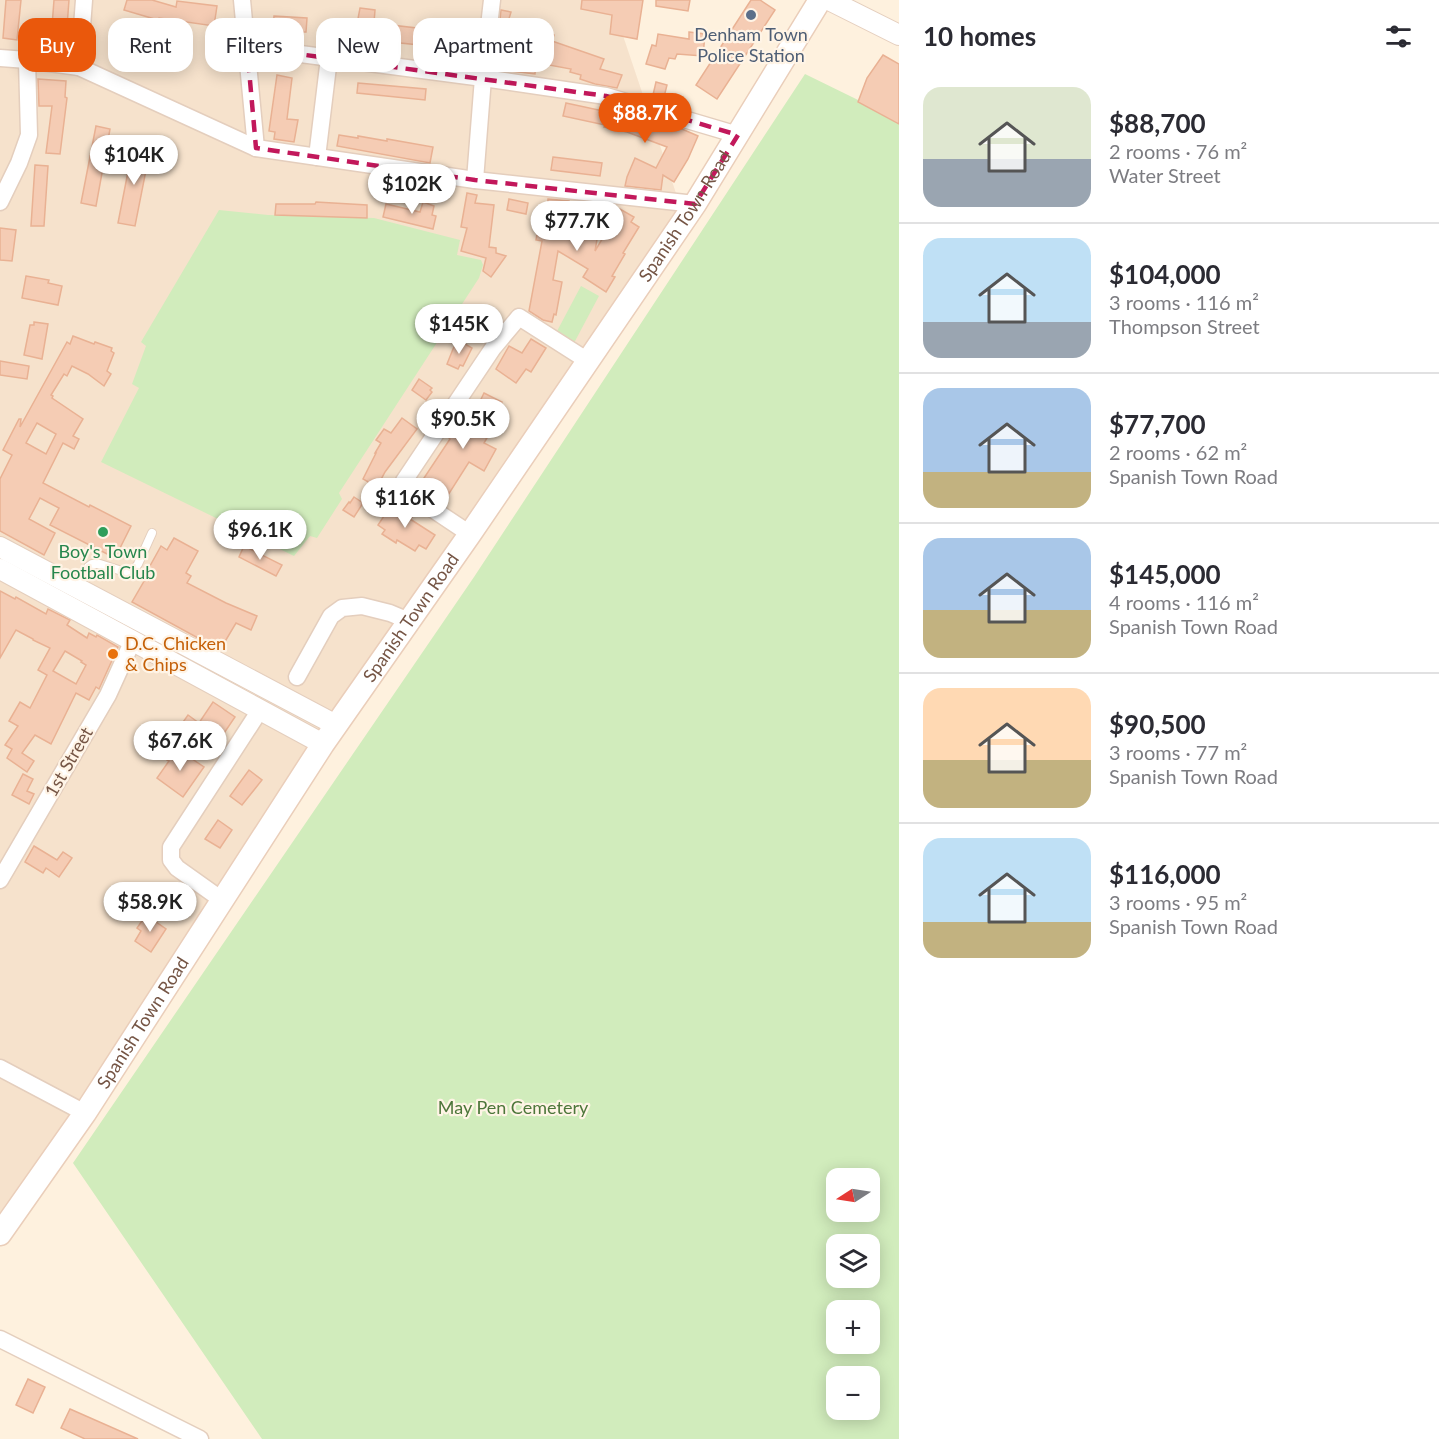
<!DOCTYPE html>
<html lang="en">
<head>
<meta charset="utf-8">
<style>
  body { margin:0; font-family:Lato,sans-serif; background:#f7f7f7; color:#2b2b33; height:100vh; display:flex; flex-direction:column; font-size:22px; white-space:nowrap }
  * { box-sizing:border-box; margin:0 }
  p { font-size:20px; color:#7c7c81 }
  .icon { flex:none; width:33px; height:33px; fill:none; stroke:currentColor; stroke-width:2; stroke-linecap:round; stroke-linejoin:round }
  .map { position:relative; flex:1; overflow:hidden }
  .details { display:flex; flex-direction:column; background:#fff; width:540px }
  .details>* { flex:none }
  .top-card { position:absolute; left:18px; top:18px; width:570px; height:54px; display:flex; gap:12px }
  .needle { width:39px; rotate:258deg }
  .controls { position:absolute; left:826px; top:1168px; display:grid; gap:12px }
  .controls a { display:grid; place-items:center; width:54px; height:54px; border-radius:12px; background:#fff; box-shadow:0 3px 15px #0003; font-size:30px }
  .price { position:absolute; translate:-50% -51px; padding:0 14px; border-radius:21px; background:#fff; color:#222; font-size:20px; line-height:39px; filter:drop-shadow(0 2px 3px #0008) }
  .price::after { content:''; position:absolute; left:50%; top:36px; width:18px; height:14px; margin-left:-9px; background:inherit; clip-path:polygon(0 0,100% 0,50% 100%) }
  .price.active { background:#ea580c; color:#fff }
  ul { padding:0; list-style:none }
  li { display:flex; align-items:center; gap:18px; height:150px; padding:0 24px }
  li+li { border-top:2px solid #e1e1e2 }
  li span { display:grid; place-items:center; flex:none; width:168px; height:120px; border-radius:18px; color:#555 }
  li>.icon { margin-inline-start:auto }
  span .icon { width:72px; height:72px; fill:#fffc; stroke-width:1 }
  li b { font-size:26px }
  h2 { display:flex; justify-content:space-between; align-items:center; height:72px; padding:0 24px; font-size:26px }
  .tag { padding:0 21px; border-radius:18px; background:#fff; box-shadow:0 3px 15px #0003; font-size:21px; line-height:54px }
  .tag.active { background:#ea580c; color:#fff }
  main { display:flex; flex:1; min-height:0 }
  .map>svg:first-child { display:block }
</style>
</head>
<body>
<main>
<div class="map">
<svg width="899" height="1439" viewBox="0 0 899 1439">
  <rect width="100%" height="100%" fill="#fef1de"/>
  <polygon fill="#f6e2cc" points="0,0 611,0 681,208 0,1225"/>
  <g fill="#d1ecbc" fill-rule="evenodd">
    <path d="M805 74 899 120V1439H262L73 1163 474 577ZM837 1179H870V1212H837ZM837 1245H870V1278H837ZM837 1311H870V1344H837ZM837 1377H870V1410H837Z"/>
    <polygon points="219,210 268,215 374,218 460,240 457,255 481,260 483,265 479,278 339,493 342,499 317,538 310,536 294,556 101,462 139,388 132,384 146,346 141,342"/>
    <polygon points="581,286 599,296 574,343 556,333"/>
  </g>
  <g fill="#f5ccb4" stroke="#e9b193" stroke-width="1.5" fill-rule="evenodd">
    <polygon points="6,0 21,0 17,40 3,38"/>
    <polygon points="54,0 69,0 66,40 51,39"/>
    <polygon points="127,0 152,0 176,7 177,1 217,6 214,26 159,18 158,20 124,10"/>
    <polygon points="582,0 643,0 637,39 610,34 612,15 581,9"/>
    <polygon points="656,0 690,0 688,11 656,6"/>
    <polygon points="751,0 760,0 775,10 717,99 696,85"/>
    <polygon points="360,8 375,10 374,23 469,34 467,50 391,42 391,39 358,39 357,24"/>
    <polygon points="501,10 511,12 501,45 499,61 521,61 536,59 535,74 495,69"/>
    <polygon points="274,16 307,18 306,32 291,32 291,41 279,40 280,30 273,30"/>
    <polygon points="542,32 554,35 552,41 604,59 600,69 622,75 617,88 595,84 580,79 581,75 570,72 571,69 538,63"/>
    <polygon points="689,32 705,34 703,56 677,54 675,59 669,58 665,69 646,64 652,45 656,46 658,34 689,39"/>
    <polygon points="883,55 899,64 899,124 858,102 867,78"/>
    <polygon points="277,75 292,78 287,119 298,120 294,142 274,139 275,132 269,131"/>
    <polygon points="38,79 66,81 65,97 67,98 60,154 46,153 52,106 39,106"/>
    <polygon points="656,82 667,85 664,97 653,95"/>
    <polygon points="358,83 426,89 425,100 357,93"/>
    <polygon points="566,103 640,119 641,117 682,129 698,136 688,159 674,182 663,175 661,190 625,186 627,177 635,158 656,168 667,147 627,132 604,127 605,125 563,116"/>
    <polygon points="96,126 110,129 96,206 81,203"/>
    <polygon points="339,135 358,138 358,136 387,141 387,139 433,147 430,163 337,146"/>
    <polygon points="133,146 150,150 135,226 118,223"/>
    <polygon points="553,157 602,163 600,176 551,170"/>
    <polygon points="35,165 48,166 44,226 31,226"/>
    <polygon points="467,193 477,195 475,203 494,205 489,247 496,248 496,253 506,256 491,277 483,271 486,258 461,251 467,228 461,227"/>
    <polygon points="509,199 528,203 526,214 507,210"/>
    <polygon points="548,199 569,201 567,221 587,227 592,203 603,205 595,251 620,209 634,217 631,222 639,227 623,253 625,254 612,276 615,277 606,292 583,277 588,269 558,251 553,280 562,282 556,315 554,314 552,322 543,320 529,311 542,241 536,240 540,217 547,218"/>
    <polygon points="316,202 367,205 367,218 275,215 276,204 315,204"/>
    <polygon points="423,202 434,206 432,215 436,216 433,229 383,217 386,204 420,212"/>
    <polygon points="0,228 16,230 12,261 0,260"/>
    <polygon points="26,276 49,280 48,283 62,286 58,305 22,298"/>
    <polygon points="34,322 48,324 42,359 24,355 30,325 34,325"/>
    <path d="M73 336 94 344 95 342 112 348 111 351 114 353 107 371 111 374 104 386 88 374 72 366 67 376 64 374 51 395 53 396 52 398 83 419 73 436 79 439 74 449 63 443 43 483 89 507 90 505 131 526 115 558 50 525 59 508 40 498 29 519 55 533 44 555 0 531V479L12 455 3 450 19 419H21L20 427 67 342 70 344ZM37 423 56 434 46 454 26 443Z"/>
    <polygon points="531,339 546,348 531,372 526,369 516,383 496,369 509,346 522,353"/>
    <polygon points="458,340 472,348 463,366 460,365 458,369 447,364 453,349"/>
    <polygon points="0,361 29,366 27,379 0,375"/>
    <polygon points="419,379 432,388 430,390 432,392 426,400 412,390"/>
    <polygon points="484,393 502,402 484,437 487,438 484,443 496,449 484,471 469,462 443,503 428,493 430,490 420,484 450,439 447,436 459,418 469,424"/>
    <polygon points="402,418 417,429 385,472 377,487 363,479 376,453 375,453 381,443 376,440 384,429 391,433"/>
    <polygon points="354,497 363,503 354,517 343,510 349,502 350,503"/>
    <polygon points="392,504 412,517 410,519 435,535 426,549 419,545 415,551 397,540 396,543 382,534 385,530 378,525"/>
    <polygon points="174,538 198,551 186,573 191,576 187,583 226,603 257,616 251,630 236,623 220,650 132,602 147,576 145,575 161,546 167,550"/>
    <polygon points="244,546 282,565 276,576 239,557"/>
    <path d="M0 591 15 599 16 597 46 614 48 609 70 620 67 625 87 638 89 633 96 637 97 635 118 647 99 689 96 687 89 700 76 693 51 744 35 735 22 753 34 761 27 772 7 758 12 749 5 745 18 726 9 721 20 702 30 708 47 675 38 670 50 648 33 640V639L16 630 0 658ZM65 651 82 661 81 662 86 665 76 684 53 671Z"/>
    <polygon points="213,702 235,717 214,748 181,725 188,715 199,723"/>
    <polygon points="176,748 204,767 183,797 157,778 169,761 167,760"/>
    <polygon points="249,770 262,780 242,805 230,796"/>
    <polygon points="23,774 33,779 27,791 34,794 29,804 12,795"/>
    <polygon points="218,820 232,830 220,848 205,839"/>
    <polygon points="34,846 57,860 63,852 72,858 59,877 46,868 43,873 25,862"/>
    <polygon points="146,915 166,929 151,952 135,941 141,931 137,928"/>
    <polygon points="28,1379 45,1387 33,1413 16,1405"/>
    <polygon points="70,1409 138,1439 85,1439 61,1428"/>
  </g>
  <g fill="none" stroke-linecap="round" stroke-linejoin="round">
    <defs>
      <polyline id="service" points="77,587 88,567 92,564 100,564 125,572 133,571 138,564 152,533"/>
      <g id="minor">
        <polyline points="242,0 256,148"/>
        <polyline points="247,47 483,78 606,96 738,135"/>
        <polyline points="0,58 27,60 79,67 256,148 475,180 695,204"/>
        <polyline points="79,67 84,0"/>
        <polyline points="317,157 329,58"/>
        <polyline points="475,180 483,78 492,0"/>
        <polyline points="0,202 19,163 29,135 27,60"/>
        <polyline points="470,534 404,490 402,486 404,481 493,348 519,317 588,361"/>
        <polyline points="297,677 331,616 342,608 362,606 390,613 409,621"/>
        <polyline points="0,880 108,695 133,640"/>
        <polyline points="222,900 177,868 171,860 171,847 260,710"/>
        <polyline points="0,1068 85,1113"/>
        <polyline points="0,1339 200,1439"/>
      </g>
      <g id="tertiary">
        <polyline points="829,0 899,35"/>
        <polyline points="0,547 336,725"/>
        <polyline points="0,569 323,744"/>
      </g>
      <g id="secondary">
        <path id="s1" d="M0 1234 85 1113 323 744 470 534 695 204 820 0"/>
      </g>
    </defs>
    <use href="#service" stroke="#e4cebd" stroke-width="10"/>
    <use href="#minor" stroke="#e4cebd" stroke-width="19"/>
    <use href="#tertiary" stroke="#e4cebd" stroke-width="22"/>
    <use href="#secondary" stroke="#eaceba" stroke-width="25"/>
    <use href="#service" stroke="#fff" stroke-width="8"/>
    <use href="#minor" stroke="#fff" stroke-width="16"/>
    <use href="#tertiary" stroke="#fff" stroke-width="20"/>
    <use href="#secondary" stroke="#fff" stroke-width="22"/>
  </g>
  <path fill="none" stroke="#c2185b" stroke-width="4.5" stroke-dasharray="12 8" stroke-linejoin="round" d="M247 47 606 96 738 135 695 204 475 180 256 148Z"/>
  <circle fill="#5c6f8a" stroke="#fff4e6" stroke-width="2" cx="751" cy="15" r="6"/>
  <circle fill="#2e9e5b" stroke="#fff4e6" stroke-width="2" cx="103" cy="532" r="6"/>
  <circle fill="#e8710a" stroke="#fff4e6" stroke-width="2" cx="113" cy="654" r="6"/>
  <g text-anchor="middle" stroke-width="4.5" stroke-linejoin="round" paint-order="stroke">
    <g font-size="18" fill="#4e5e75" stroke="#fff4e6">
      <text x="751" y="41">Denham Town<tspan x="751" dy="21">Police Station</tspan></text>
    </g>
    <g font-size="18" fill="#755545" stroke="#fff4e6">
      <text dy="6" stroke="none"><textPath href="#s1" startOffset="1227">Spanish Town Road</textPath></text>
      <text dy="6" stroke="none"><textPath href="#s1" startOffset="741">Spanish Town Road</textPath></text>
      <text transform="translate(69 762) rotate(-60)" y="6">1st Street</text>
      <text dy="6" stroke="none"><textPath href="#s1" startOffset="255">Spanish Town Road</textPath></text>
    </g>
    <g font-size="18" fill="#27864d" stroke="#fff4e6">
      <text x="103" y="558">Boy's Town<tspan x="103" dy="21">Football Club</tspan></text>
    </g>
    <g font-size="18" fill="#c56008" stroke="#fff4e6" text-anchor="start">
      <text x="125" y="650">D.C. Chicken<tspan x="125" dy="21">&amp; Chips</tspan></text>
    </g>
    <g font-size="18" fill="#4d763a" stroke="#fff4e6">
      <text x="513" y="1114">May Pen Cemetery</text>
    </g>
  </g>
</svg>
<div class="controls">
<a><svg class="needle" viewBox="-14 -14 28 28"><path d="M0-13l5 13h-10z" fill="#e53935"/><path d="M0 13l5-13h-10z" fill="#7c7c81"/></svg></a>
<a><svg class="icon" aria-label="layers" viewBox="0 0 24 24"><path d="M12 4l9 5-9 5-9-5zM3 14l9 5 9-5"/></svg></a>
<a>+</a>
<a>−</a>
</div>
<b class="price active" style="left:645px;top:144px">$88.7K</b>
<b class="price" style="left:134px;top:186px">$104K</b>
<b class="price" style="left:412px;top:215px">$102K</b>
<b class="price" style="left:577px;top:252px">$77.7K</b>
<b class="price" style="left:459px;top:355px">$145K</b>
<b class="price" style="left:463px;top:450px">$90.5K</b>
<b class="price" style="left:405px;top:529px">$116K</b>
<b class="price" style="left:260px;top:561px">$96.1K</b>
<b class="price" style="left:180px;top:772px">$67.6K</b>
<b class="price" style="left:150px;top:933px">$58.9K</b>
<div class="top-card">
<a class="tag active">Buy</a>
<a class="tag">Rent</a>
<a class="tag">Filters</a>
<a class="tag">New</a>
<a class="tag">Apartment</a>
</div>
</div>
<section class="details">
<h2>10 homes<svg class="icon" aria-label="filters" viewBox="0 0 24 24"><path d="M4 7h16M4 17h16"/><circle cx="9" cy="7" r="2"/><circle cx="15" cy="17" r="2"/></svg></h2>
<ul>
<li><span style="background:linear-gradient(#dfe7d0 60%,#9aa5b1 0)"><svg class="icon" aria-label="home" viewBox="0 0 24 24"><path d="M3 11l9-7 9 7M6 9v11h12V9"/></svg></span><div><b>$88,700</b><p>2 rooms · 76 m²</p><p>Water Street</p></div></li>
<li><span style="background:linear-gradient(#bfe0f5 70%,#9aa5b1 0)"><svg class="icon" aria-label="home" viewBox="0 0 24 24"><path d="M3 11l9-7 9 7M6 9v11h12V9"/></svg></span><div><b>$104,000</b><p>3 rooms · 116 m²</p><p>Thompson Street</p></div></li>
<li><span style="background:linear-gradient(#a9c7e8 70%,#c2b280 0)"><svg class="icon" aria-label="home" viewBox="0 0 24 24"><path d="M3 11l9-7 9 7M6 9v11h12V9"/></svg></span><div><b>$77,700</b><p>2 rooms · 62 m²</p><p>Spanish Town Road</p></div></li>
<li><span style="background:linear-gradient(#a9c7e8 60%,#c2b280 0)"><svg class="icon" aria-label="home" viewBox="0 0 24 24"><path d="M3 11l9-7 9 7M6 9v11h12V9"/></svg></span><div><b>$145,000</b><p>4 rooms · 116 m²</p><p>Spanish Town Road</p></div></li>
<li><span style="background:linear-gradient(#ffd9b3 60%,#c2b280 0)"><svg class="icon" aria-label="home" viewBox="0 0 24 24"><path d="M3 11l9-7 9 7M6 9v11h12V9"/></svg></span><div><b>$90,500</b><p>3 rooms · 77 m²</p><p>Spanish Town Road</p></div></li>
<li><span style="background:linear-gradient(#bfe0f5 70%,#c2b280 0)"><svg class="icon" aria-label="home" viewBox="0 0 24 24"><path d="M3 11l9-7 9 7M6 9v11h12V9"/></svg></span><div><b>$116,000</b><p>3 rooms · 95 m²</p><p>Spanish Town Road</p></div></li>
</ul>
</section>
</main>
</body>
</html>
